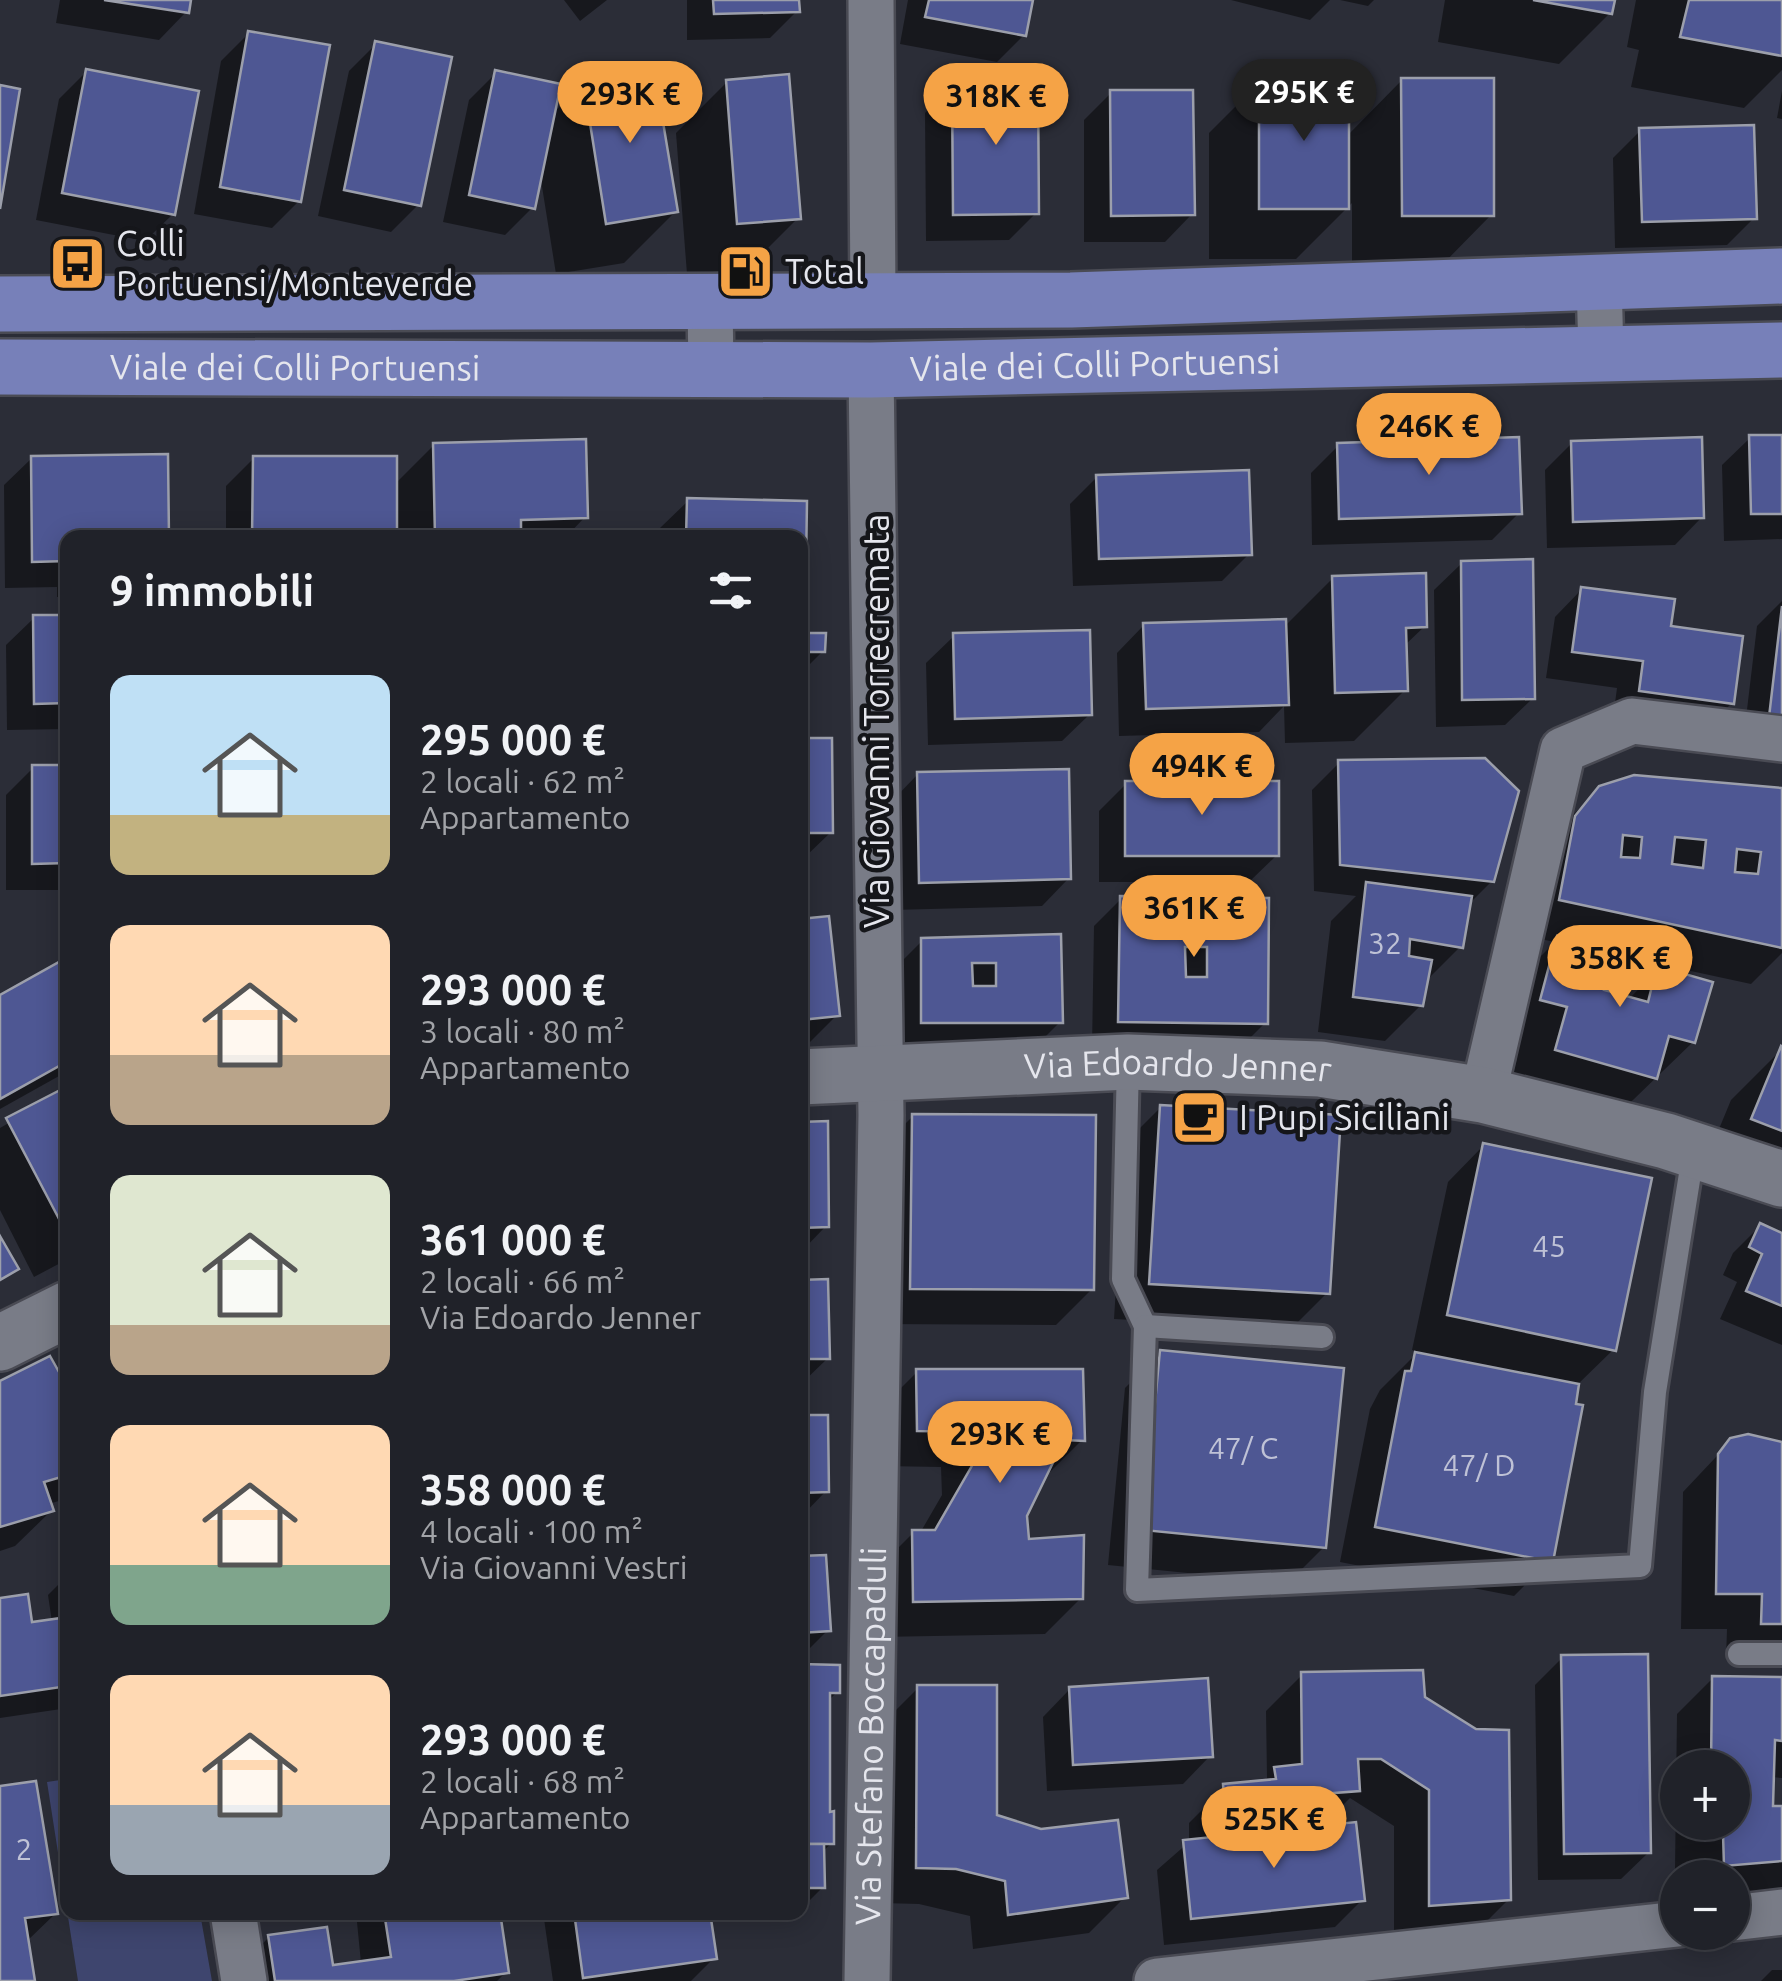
<!DOCTYPE html>
<html lang="it">
<head>
<meta charset="utf-8">
<style>
  body { margin:0; font-family:Ubuntu,sans-serif; background:#282a31; color:#f1f3f6; height:100vh; display:flex; flex-direction:column; font-size:38px; white-space:nowrap }
  * { box-sizing:border-box; margin:0 }
  p { font-size:32px; color:#a2a4a8 }
  .icon { flex:none; width:55px; height:55px; fill:none; stroke:currentColor; stroke-width:2; stroke-linecap:round; stroke-linejoin:round }
  .map { position:relative; flex:1; overflow:hidden }
  .panel { position:absolute; left:60px; top:530px; width:748px; height:1390px; display:flex; flex-direction:column; background:#202229; border-radius:20px; box-shadow:0 5px 25px #0003,0 0 0 2px #3d3f46 }
  .panel>* { flex:none }
  .buttons { position:absolute; left:1660px; top:1750px; display:grid; gap:20px }
  .buttons a { display:grid; place-items:center; width:90px; height:90px; border-radius:50%; background:#202229; box-shadow:0 5px 25px #0003,0 0 0 2px #3d3f46; font-size:50px }
  .price { position:absolute; translate:-50% -85px; padding:0 22px; border-radius:35px; background:#f5a346; color:#111; font-size:32px; line-height:65px; filter:drop-shadow(0 2px 5px #0008) }
  .price::after { content:''; position:absolute; left:50%; top:60px; width:30px; height:22px; margin-left:-15px; background:inherit; clip-path:polygon(0 0,100% 0,50% 100%) }
  .price.selected { background:#222; color:#fff }
  ul { padding:0; list-style:none }
  li { display:flex; align-items:center; gap:30px; height:250px; padding:0 50px }
  li span { display:grid; place-items:center; flex:none; width:280px; height:200px; border-radius:20px; color:#555 }
  li>.icon { margin-inline-start:auto }
  span .icon { width:120px; height:120px; fill:#fffc; stroke-width:1 }
  li b { font-size:42px }
  h2 { display:flex; justify-content:space-between; align-items:center; height:120px; padding:0 50px; font-size:42px }
  .map>svg:first-child { display:block }
</style>
</head>
<body>
<div class="map">
<svg width="1782" height="1981" viewBox="0 0 1782 1981">
  <rect width="100%" height="100%" fill="#2b2d37"/>
  <polygon fill="#3e456e" points="67,1779 68,1912 200,1913 212,1981 78,1981 47,1782"/>
  <g fill="#0007" fill-rule="evenodd">
    <polygon points="60,0 188,0 186,12 159,40 56,23"/>
    <polygon points="564,0 607,0 580,21"/>
    <polygon points="687,0 797,0 797,11 770,38 687,40"/>
    <polygon points="908,0 1030,0 1024,35 997,62 900,44"/>
    <polygon points="1231,0 1330,0 1310,20"/>
    <polygon points="1340,0 1374,0 1368,6"/>
    <polygon points="1445,0 1612,0 1610,13 1559,64 1438,42"/>
    <polygon points="1636,0 1782,0 1782,70 1744,108 1631,87 1639,50 1627,47"/>
    <polygon points="249,33 299,201 272,228 194,214 221,61"/>
    <polygon points="376,44 419,204 391,232 318,216 349,71"/>
    <polygon points="87,71 173,214 145,241 36,220 59,99"/>
    <polygon points="496,73 552,114 585,82 675,212 624,263 556,274 540,174 532,208 505,235 443,222 469,100"/>
    <polygon points="1402,80 1492,214 1441,266 1352,266 1352,203 1296,259 1209,259 1209,133 1260,82 1347,136"/>
    <polygon points="727,82 798,218 747,269 687,274 676,133"/>
    <polygon points="953,85 1036,213 1009,240 926,241 925,113"/>
    <polygon points="1782,91 1782,119 1777,118"/>
    <polygon points="1111,93 1192,214 1165,242 1084,242 1084,120"/>
    <polygon points="1641,130 1754,218 1727,245 1615,248 1613,158"/>
    <polygon points="1782,437 1782,539 1724,541 1722,465 1750,438"/>
    <polygon points="1572,443 1702,517 1675,545 1547,548 1545,470"/>
    <polygon points="434,445 585,517 565,538 226,538 226,486 254,458 394,485"/>
    <polygon points="1338,446 1519,513 1492,540 1312,545 1311,473"/>
    <polygon points="32,458 68,538 68,597 57,597 57,587 5,588 4,485"/>
    <polygon points="1097,477 1249,554 1222,581 1073,586 1070,504"/>
    <polygon points="688,501 804,503 802,635 823,651 800,674 800,538 660,538 660,528"/>
    <polygon points="1462,563 1533,698 1505,725 1436,727 1434,590"/>
    <polygon points="1333,578 1425,626 1404,646 1405,690 1354,741 1285,743 1284,706 1259,732 1119,736 1117,653 1144,625 1284,627"/>
    <polygon points="1582,589 1668,628 1732,703 1704,730 1613,718 1617,688 1546,678 1555,617"/>
    <polygon points="1782,601 1782,748 1743,743 1757,626"/>
    <polygon points="68,617 68,729 7,730 6,645 34,618"/>
    <polygon points="954,636 1090,714 1062,741 928,745 926,663"/>
    <polygon points="800,741 831,832 803,859 800,859"/>
    <polygon points="1340,762 1492,881 1468,905 1460,947 1425,982 1421,1005 1385,1041 1318,1032 1331,921 1356,896 1314,891 1312,790"/>
    <polygon points="33,768 68,768 68,890 6,890 6,795"/>
    <polygon points="918,774 1069,878 1042,906 892,910 891,802"/>
    <polygon points="1126,784 1277,855 1249,882 1099,882 1099,811"/>
    <polygon points="1600,788 1782,790 1782,953 1751,984 1612,954 1601,991 1629,999 1658,969 1693,1042 1604,1128 1506,1101 1517,1058 1490,1050 1507,990 1555,942 1525,936 1563,825"/>
    <polygon points="1121,899 1266,900 1265,1023 1238,1050 1092,1048 1094,926"/>
    <polygon points="800,922 837,1015 810,1042 800,1043"/>
    <polygon points="1059,937 1060,1022 1033,1049 894,1049 895,968 922,941"/>
    <polygon points="68,960 68,1071 0,1109 0,998"/>
    <polygon points="1782,1049 1782,1203 1702,1170 1731,1100"/>
    <polygon points="68,1089 68,1259 34,1277 0,1210 0,1128"/>
    <polygon points="1161,1107 1327,1293 1291,1329 1114,1319 1125,1143"/>
    <polygon points="913,1116 1092,1289 1056,1325 875,1324 877,1152"/>
    <polygon points="800,1126 826,1226 800,1253"/>
    <polygon points="1483,1146 1614,1349 1576,1386 1550,1560 1514,1596 1340,1562 1370,1409 1380,1390 1418,1352 1412,1350 1448,1182"/>
    <polygon points="1760,1226 1782,1235 1782,1345 1720,1319 1737,1282 1723,1275 1733,1253"/>
    <polygon points="800,1282 828,1358 800,1385"/>
    <polygon points="1161,1352 1324,1547 1288,1583 1108,1565 1125,1388"/>
    <polygon points="917,1372 1082,1440 1046,1476 1024,1515 1027,1541 1081,1598 1045,1634 878,1637 877,1569 913,1533 920,1533 942,1495 941,1467 882,1466 881,1408"/>
    <polygon points="0,1384 68,1394 68,1498 49,1504 51,1511 15,1546 0,1551"/>
    <polygon points="800,1417 826,1491 800,1518"/>
    <polygon points="1732,1440 1782,1445 1782,1658 1726,1659 1727,1629 1681,1629 1683,1492"/>
    <polygon points="800,1559 828,1630 800,1658"/>
    <polygon points="68,1575 68,1708 0,1718 0,1601 30,1625 52,1622 48,1595"/>
    <polygon points="1562,1658 1649,1852 1621,1879 1538,1880 1535,1685"/>
    <polygon points="800,1667 837,1692 828,1701 827,1814 832,1843 822,1852 823,1887 805,1905 800,1905"/>
    <polygon points="1302,1675 1422,1698 1509,1899 1473,1935 1394,1941 1394,1826 1350,1798 1320,1828 1362,1900 1335,1927 1164,1945 1157,1870 1189,1842 1189,1823 1225,1787 1262,1783 1267,1778 1266,1711"/>
    <path d="M1713 1678 1782 1680V1778L1771 1777 1770 1809H1782V1894L1732 1897V1878H1689L1688 1869H1675L1677 1714ZM1678 1768H1732V1822H1678Z"/>
    <polygon points="918,1688 995,1817 1125,1897 1089,1933 973,1949 970,1916 919,1904 881,1903 882,1724"/>
    <polygon points="1070,1689 1210,1756 1183,1784 1047,1791 1043,1717"/>
    <polygon points="0,1789 55,1914 26,1942 33,1981 0,1981"/>
    <polygon points="356,1912 497,1912 506,1972 497,1981 244,1981 242,1965 269,1937 331,1968 361,1963"/>
    <polygon points="543,1912 707,1912 714,1958 691,1981 553,1981"/>
    <polygon points="1772,1970 1782,1970 1782,1981 1761,1981"/>
  </g>
  <g fill="#4e5793" stroke="#9c9fab" stroke-width="2.5" fill-rule="evenodd">
    <polygon points="104,0 191,0 189,13"/>
    <polygon points="713,0 799,0 800,12 714,14"/>
    <polygon points="929,0 1033,0 1026,36 925,17"/>
    <polygon points="1533,0 1615,0 1612,14"/>
    <polygon points="1689,0 1782,0 1782,56 1680,37"/>
    <polygon points="248,31 330,45 301,202 220,187"/>
    <polygon points="375,41 452,57 421,206 344,190"/>
    <polygon points="654,68 678,212 606,224 583,79"/>
    <polygon points="86,69 199,91 175,215 62,193"/>
    <polygon points="495,70 561,84 535,209 469,195"/>
    <polygon points="789,74 801,219 737,224 726,80"/>
    <polygon points="1401,78 1494,78 1494,216 1402,216"/>
    <rect x="1259" y="80" width="90" height="129"/>
    <polygon points="1038,82 1039,214 953,215 952,83"/>
    <polygon points="0,85 20,89 0,209"/>
    <polygon points="1110,90 1193,90 1195,215 1111,216"/>
    <polygon points="1754,125 1757,219 1642,222 1639,128"/>
    <polygon points="1749,435 1782,435 1782,514 1751,514"/>
    <polygon points="1519,437 1522,514 1339,519 1337,443"/>
    <polygon points="1702,437 1704,518 1573,522 1571,441"/>
    <polygon points="586,439 588,518 521,520 521,538 435,538 433,443"/>
    <polygon points="168,454 169,538 68,538 68,561 32,562 31,456"/>
    <polygon points="253,456 397,456 397,538 252,538"/>
    <polygon points="1249,470 1252,555 1099,559 1096,475"/>
    <polygon points="687,498 807,501 805,633 826,633 825,652 800,652 800,538 686,538"/>
    <polygon points="1533,559 1535,699 1462,700 1461,561"/>
    <polygon points="1426,573 1427,627 1406,628 1408,691 1335,693 1332,576"/>
    <polygon points="1581,587 1675,599 1671,626 1743,636 1734,704 1639,691 1643,661 1572,652"/>
    <polygon points="1782,606 1782,718 1769,717"/>
    <polygon points="33,615 68,615 68,703 34,704"/>
    <polygon points="1286,619 1289,705 1146,709 1143,623"/>
    <polygon points="1090,630 1092,715 955,719 953,633"/>
    <polygon points="800,738 832,738 833,833 800,833"/>
    <polygon points="1485,758 1519,791 1494,882 1340,865 1338,760"/>
    <polygon points="32,765 68,765 68,863 32,864"/>
    <polygon points="1069,769 1071,879 919,883 917,772"/>
    <path d="M1634 775 1782 788V948L1559 900 1575 816 1599 786ZM1623 835 1642 837 1640 858 1621 857ZM1675 837 1706 840 1703 868 1672 864ZM1737 849 1761 852 1758 874 1735 872Z"/>
    <rect x="1125" y="781" width="154" height="75"/>
    <polygon points="1366,882 1472,896 1463,948 1410,939 1409,956 1432,960 1423,1006 1353,997"/>
    <path d="M1120 896 1269 898 1268 1024 1118 1022ZM1185 947H1207V977H1186Z"/>
    <polygon points="829,916 840,1016 800,1020 800,919"/>
    <path d="M1061 934 1063 1023H921V938ZM972 963H996V986H973Z"/>
    <polygon points="1557,936 1615,952 1604,990 1648,1002 1657,966 1713,982 1695,1043 1669,1036 1657,1079 1555,1050 1567,1007 1540,1000"/>
    <polygon points="68,957 68,1061 0,1099 0,995"/>
    <polygon points="1781,1046 1782,1047 1782,1131 1751,1119"/>
    <polygon points="68,1086 68,1236 6,1118"/>
    <polygon points="1160,1105 1341,1115 1330,1294 1149,1284"/>
    <polygon points="912,1114 1096,1115 1094,1290 910,1289"/>
    <polygon points="828,1121 829,1227 800,1228 800,1122"/>
    <polygon points="1483,1143 1652,1178 1616,1351 1447,1315"/>
    <polygon points="1760,1223 1782,1233 1782,1306 1746,1291 1762,1254 1749,1247"/>
    <polygon points="0,1236 19,1269 0,1280"/>
    <polygon points="828,1279 830,1359 800,1359 800,1280"/>
    <polygon points="1160,1350 1344,1368 1326,1548 1143,1530"/>
    <polygon points="1415,1352 1579,1384 1576,1404 1583,1405 1553,1562 1375,1527 1405,1371 1411,1371"/>
    <polygon points="50,1356 68,1388 68,1475 44,1482 54,1511 0,1527 0,1381"/>
    <polygon points="916,1369 1083,1369 1085,1441 1064,1440 1027,1516 1029,1539 1084,1535 1083,1599 913,1602 912,1530 935,1530 977,1457 976,1432 917,1431"/>
    <polygon points="800,1415 828,1415 829,1492 800,1493"/>
    <polygon points="1748,1434 1782,1442 1782,1624 1761,1624 1762,1594 1716,1594 1718,1454 1730,1438"/>
    <polygon points="826,1555 831,1631 800,1633 800,1556"/>
    <polygon points="28,1594 32,1622 68,1617 68,1686 0,1696 0,1598"/>
    <polygon points="1648,1654 1651,1853 1564,1854 1561,1655"/>
    <polygon points="800,1664 840,1665 840,1693 830,1693 830,1812 834,1811 834,1844 800,1844"/>
    <polygon points="1423,1670 1425,1697 1476,1729 1509,1730 1511,1900 1429,1906 1429,1790 1381,1759 1358,1759 1360,1791 1282,1797 1283,1805 1225,1810 1223,1784 1276,1779 1274,1767 1302,1764 1301,1672"/>
    <polygon points="1712,1676 1782,1677 1782,1741 1775,1740 1773,1806 1782,1806 1782,1861 1724,1866 1723,1834 1710,1834 1710,1822 1732,1822 1732,1768 1711,1768"/>
    <polygon points="1208,1678 1213,1757 1073,1765 1069,1687"/>
    <polygon points="917,1685 997,1685 997,1815 1041,1829 1118,1820 1128,1898 1008,1915 1005,1881 956,1869 916,1868"/>
    <polygon points="36,1781 58,1914 25,1918 35,1981 0,1981 0,1786"/>
    <polygon points="1356,1822 1365,1901 1191,1919 1183,1840"/>
    <polygon points="800,1844 824,1844 825,1888 800,1888"/>
    <polygon points="384,1912 500,1912 509,1973 454,1981 275,1981 268,1935 327,1927 333,1965 391,1957"/>
    <polygon points="574,1912 710,1912 717,1959 583,1978"/>
  </g>
  <g fill="none" stroke-linecap="round" stroke-linejoin="round">
    <defs>
      <g id="service">
        <polyline points="1128,1062 1123,1279 1145,1326"/>
        <polyline points="1322,1337 1145,1326 1137,1590 1640,1566 1655,1392 1694,1149"/>
        <polyline points="1739,1654 1782,1654"/>
      </g>
      <g id="minor">
        <polyline points="871,0 873,301"/>
        <polyline points="1599,281 1601,353"/>
        <polyline points="710,302 711,370"/>
        <polyline points="1483,1095 1563,750 1632,721 1782,739"/>
        <polyline points="233,1912 244,1981"/>
        <polyline points="1732,1918 1782,1912"/>
        <path id="s1" d="M867 1981 881 1115 871 370"/>
        <polyline points="1157,1981 1678,1924"/>
      </g>
      <g id="tertiary">
        <path id="s2" d="M800 1077 1128 1062 1320 1069 1483 1095 1666 1141 1782 1179"/>
        <polyline points="0,1343 68,1309"/>
      </g>
      <g id="primary">
        <polyline points="0,304 1071,300 1782,276"/>
        <path id="s3" d="M0 367 871 370 1782 350"/>
      </g>
    </defs>
    <use href="#service" stroke="#4a4b54" stroke-width="28"/>
    <use href="#minor" stroke="#4a4b54" stroke-width="50"/>
    <use href="#tertiary" stroke="#4a4b54" stroke-width="60"/>
    <use href="#primary" stroke="#4a4b54" stroke-width="60"/>
    <use href="#service" stroke="#797c87" stroke-width="22"/>
    <use href="#minor" stroke="#797c87" stroke-width="45"/>
    <use href="#tertiary" stroke="#797c87" stroke-width="55"/>
    <use href="#primary" stroke="#7780b9" stroke-width="55"/>
  </g>
  <defs>
    <symbol id="bus-square" viewBox="-11 -11 22 22"><rect x="-9" y="-9" width="18" height="18" rx="4" fill="#f5a346" stroke="#15161a"/><path d="M-5-6H5V4H4V6H2V4H-2V6H-4V4H-5ZM-3.5-4V0h7V-4ZM-3.5 1.2v1.5H-2V1.2ZM2 1.2v1.5H3.5V1.2Z" fill="#111"/></symbol>
    <symbol id="fuel-square" viewBox="-11 -11 22 22"><rect x="-9" y="-9" width="18" height="18" rx="4" fill="#f5a346" stroke="#15161a"/><path d="M-5.5-6h7V0h2V4h1.3V-2.5L3-4.5l.8-.8L6-3V5H2.5V1h-1V6h-7ZM-4.2-4.7v3.2H.2V-4.7Z" fill="#111"/></symbol>
    <symbol id="cafe-square" viewBox="-11 -11 22 22"><rect x="-9" y="-9" width="18" height="18" rx="4" fill="#f5a346" stroke="#15161a"/><path d="M-5.5-4.5H6V0H3Q3 3.5 0 3.5H-2.5Q-5.5 3.5-5.5 0ZM3-3.2v2h1.7v-2ZM-6 4.5H4V6H-6Z" fill="#111"/></symbol>
  </defs>
  <g fill-rule="evenodd">
    <use href="#bus-square" x="46" y="232" width="63" height="63"/>
    <use href="#fuel-square" x="714" y="240" width="63" height="63"/>
    <use href="#cafe-square" x="1168" y="1086" width="63" height="63"/>
  </g>
  <g text-anchor="middle" stroke-width="9" stroke-linejoin="round" paint-order="stroke">
    <g font-size="30" fill="#bfc2d6">
      <text x="1385" y="954">32</text>
      <text x="1549" y="1257">45</text>
      <text x="1243" y="1459">47/ C</text>
      <text x="1479" y="1476">47/ D</text>
      <text x="24" y="1860">2</text>
    </g>
    <g font-size="35" fill="#e5e6ed" stroke="#15161a" text-anchor="start">
      <text x="116" y="256">Colli<tspan x="116" dy="40">Portuensi/Monteverde</tspan></text>
      <text x="785" y="284">Total</text>
      <text x="1239" y="1130">I Pupi Siciliani</text>
    </g>
    <g font-size="35" fill="#e5e6ed" stroke="#15161a">
      <text dy="12" stroke="none"><textPath href="#s3" startOffset="1095">Viale dei Colli Portuensi</textPath></text>
      <text dy="12" stroke="none"><textPath href="#s3" startOffset="295">Viale dei Colli Portuensi</textPath></text>
      <text transform="translate(877 721) rotate(-90)" y="12">Via Giovanni Torrecremata</text>
      <text dy="12" stroke="none"><textPath href="#s2" startOffset="378">Via Edoardo Jenner</textPath></text>
      <text dy="12" stroke="none"><textPath href="#s1" startOffset="245">Via Stefano Boccapaduli</textPath></text>
    </g>
  </g>
</svg>
<div class="buttons">
<a>+</a>
<a>−</a>
</div>
<b class="price selected" style="left:1304px;top:144px">295K €</b>
<b class="price" style="left:630px;top:146px">293K €</b>
<b class="price" style="left:996px;top:148px">318K €</b>
<b class="price" style="left:1429px;top:478px">246K €</b>
<b class="price" style="left:1202px;top:818px">494K €</b>
<b class="price" style="left:1194px;top:960px">361K €</b>
<b class="price" style="left:1620px;top:1010px">358K €</b>
<b class="price" style="left:1000px;top:1486px">293K €</b>
<b class="price" style="left:1274px;top:1871px">525K €</b>
<section class="panel">
<h2>9 immobili<svg class="icon" aria-label="filters" viewBox="0 0 24 24"><path d="M4 7h16M4 17h16"/><circle cx="9" cy="7" r="2"/><circle cx="15" cy="17" r="2"/></svg></h2>
<ul>
<li><span style="background:linear-gradient(#bfe0f5 70%,#c2b280 0)"><svg class="icon" aria-label="home" viewBox="0 0 24 24"><path d="M3 11l9-7 9 7M6 9v11h12V9"/></svg></span><div><b>295 000 €</b><p>2 locali · 62 m²</p><p>Appartamento</p></div></li>
<li><span style="background:linear-gradient(#ffd9b3 65%,#b9a48a 0)"><svg class="icon" aria-label="home" viewBox="0 0 24 24"><path d="M3 11l9-7 9 7M6 9v11h12V9"/></svg></span><div><b>293 000 €</b><p>3 locali · 80 m²</p><p>Appartamento</p></div></li>
<li><span style="background:linear-gradient(#dfe7d0 75%,#b9a48a 0)"><svg class="icon" aria-label="home" viewBox="0 0 24 24"><path d="M3 11l9-7 9 7M6 9v11h12V9"/></svg></span><div><b>361 000 €</b><p>2 locali · 66 m²</p><p>Via Edoardo Jenner</p></div></li>
<li><span style="background:linear-gradient(#ffd9b3 70%,#7fa58c 0)"><svg class="icon" aria-label="home" viewBox="0 0 24 24"><path d="M3 11l9-7 9 7M6 9v11h12V9"/></svg></span><div><b>358 000 €</b><p>4 locali · 100 m²</p><p>Via Giovanni Vestri</p></div></li>
<li><span style="background:linear-gradient(#ffd9b3 65%,#9aa5b1 0)"><svg class="icon" aria-label="home" viewBox="0 0 24 24"><path d="M3 11l9-7 9 7M6 9v11h12V9"/></svg></span><div><b>293 000 €</b><p>2 locali · 68 m²</p><p>Appartamento</p></div></li>
</ul>
</section>
</div>
</body>
</html>
